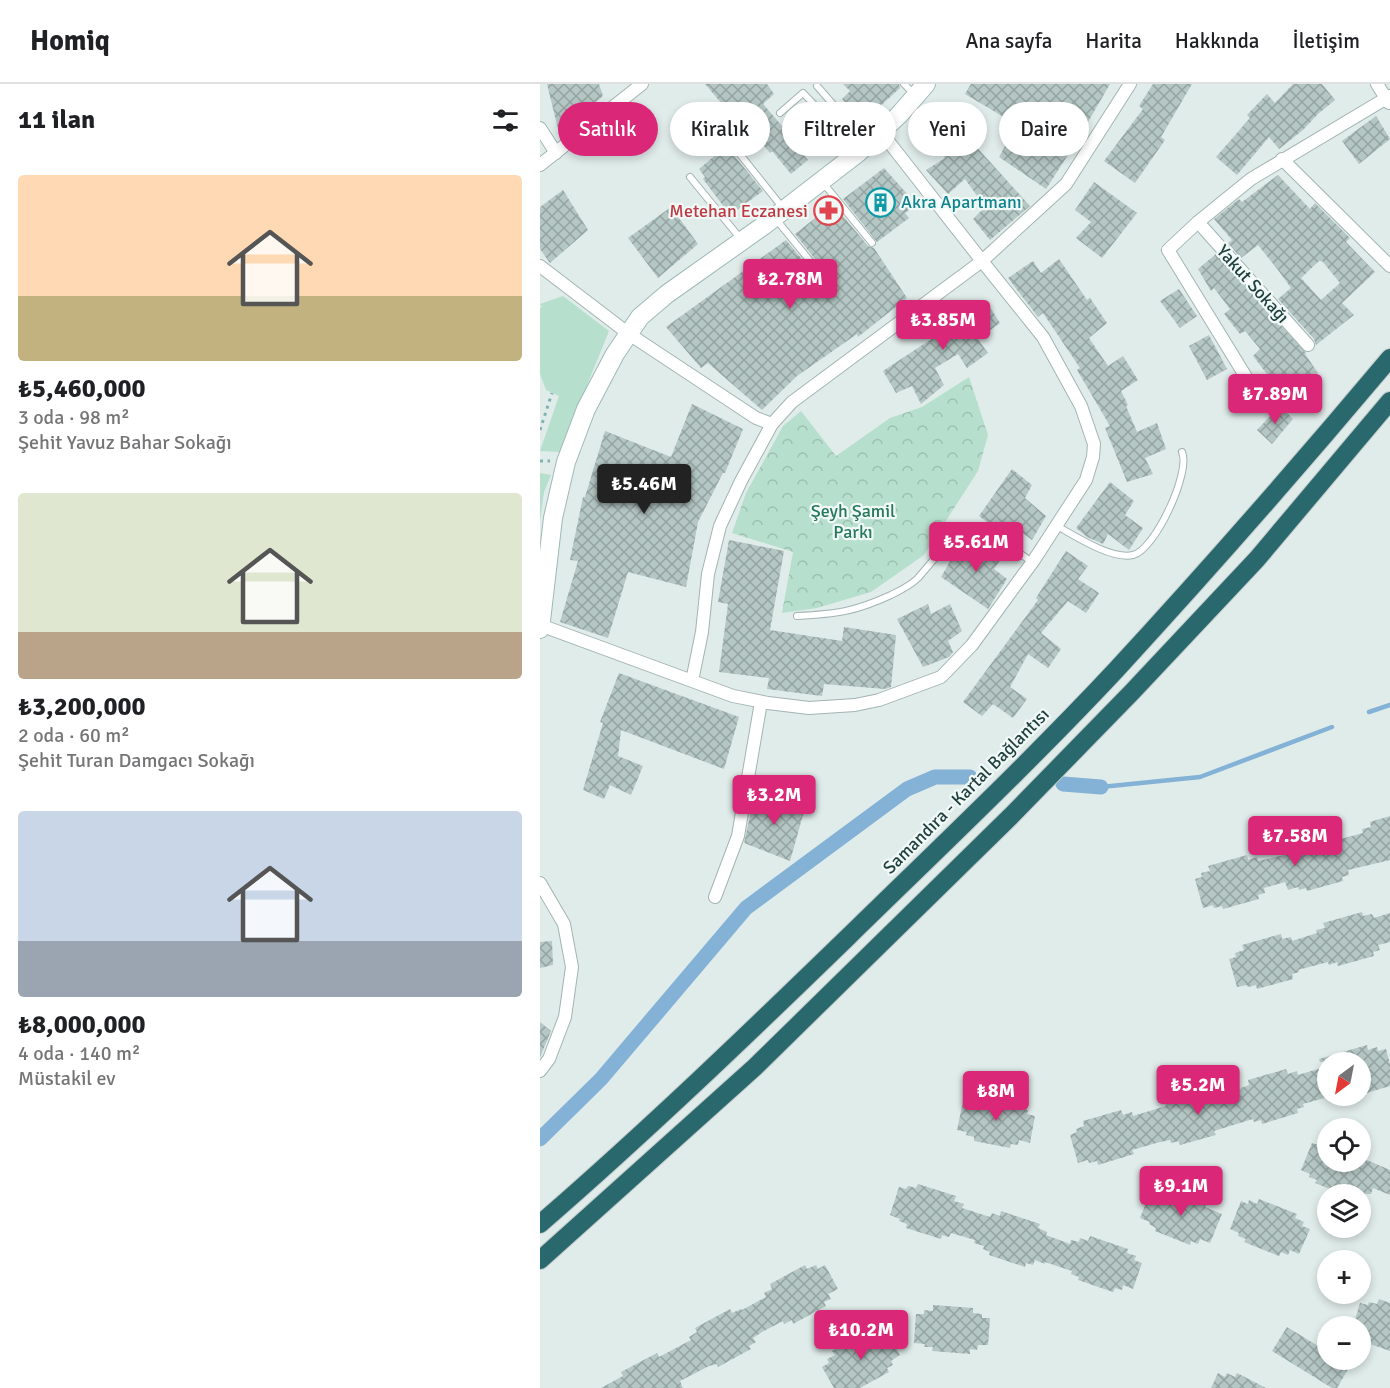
<!DOCTYPE html>
<html lang="tr">
<head>
<meta charset="utf-8">
<style>
  body { margin:0; font-family:Signika,sans-serif; background:#f6f6f6; color:#202124; height:100vh; display:flex; flex-direction:column; font-size:22px; white-space:nowrap }
  * { box-sizing:border-box; margin:0 }
  p { font-size:20px; color:#757577 }
  .icon { flex:none; width:33px; height:33px; fill:none; stroke:currentColor; stroke-width:2; stroke-linecap:round; stroke-linejoin:round }
  .map { position:relative; flex:1; overflow:hidden }
  .details { display:flex; flex-direction:column; background:#fff; width:540px }
  .details>* { flex:none }
  .hud { position:absolute; left:18px; top:18px; width:570px; height:54px; display:flex; gap:12px }
  .needle { width:39px; rotate:212deg }
  .controls { position:absolute; left:777px; top:968px; display:grid; gap:12px }
  .controls a { display:grid; place-items:center; width:54px; height:54px; border-radius:50%; background:#fff; box-shadow:0 3px 9px #0003; font-size:30px }
  .price { position:absolute; translate:-50% -51px; padding:0 14px; border-radius:6px; background:#db2777; color:#fff; font-size:20px; line-height:39px; filter:drop-shadow(0 2px 3px #0008) }
  .price::after { content:''; position:absolute; left:50%; top:36px; width:18px; height:14px; margin-left:-9px; background:inherit; clip-path:polygon(0 0,100% 0,50% 100%) }
  .price.on { background:#222; color:#fff }
  ul { padding:0; list-style:none }
  li { display:grid; align-content:center; gap:12px; height:318px; padding:0 18px }
  li span { display:grid; place-items:center; height:186px; border-radius:6px; color:#555 }
  li>.icon { margin-inline-start:auto }
  span .icon { width:108px; height:108px; fill:#fffc; stroke-width:1 }
  li b { font-size:26px }
  h2 { display:flex; justify-content:space-between; align-items:center; height:72px; padding:0 18px; font-size:26px }
  .pill { padding:0 21px; border-radius:27px; background:#fff; box-shadow:0 3px 9px #0003; font-size:21px; line-height:54px }
  .pill.on { background:#db2777; color:#fff }
  header { display:flex; align-items:center; gap:36px; box-sizing:border-box; height:84px; padding:0 30px; background:#fff; border-bottom:2px solid #e0e0e0 }
  header strong { font-size:28px }
  nav { display:flex; gap:33px; margin-inline-start:auto; font-size:21px }
  main { display:flex; flex:1; min-height:0 }
  .map>svg:first-child { display:block }
</style>
</head>
<body>
<header>
<strong>Homiq</strong>
<nav><a>Ana sayfa</a><a>Harita</a><a>Hakkında</a><a>İletişim</a></nav>
</header>
<main>
<section class="details">
<h2>11 ilan<svg class="icon" aria-label="filters" viewBox="0 0 24 24"><path d="M4 7h16M4 17h16"/><circle cx="9" cy="7" r="2"/><circle cx="15" cy="17" r="2"/></svg></h2>
<ul>
<li><span style="background:linear-gradient(#ffd9b3 65%,#c2b280 0)"><svg class="icon" aria-label="home" viewBox="0 0 24 24"><path d="M3 11l9-7 9 7M6 9v11h12V9"/></svg></span><div><b>₺5,460,000</b><p>3 oda · 98 m²</p><p>Şehit Yavuz Bahar Sokağı</p></div></li>
<li><span style="background:linear-gradient(#dfe7d0 75%,#b9a48a 0)"><svg class="icon" aria-label="home" viewBox="0 0 24 24"><path d="M3 11l9-7 9 7M6 9v11h12V9"/></svg></span><div><b>₺3,200,000</b><p>2 oda · 60 m²</p><p>Şehit Turan Damgacı Sokağı</p></div></li>
<li><span style="background:linear-gradient(#c9d6e8 70%,#9aa5b1 0)"><svg class="icon" aria-label="home" viewBox="0 0 24 24"><path d="M3 11l9-7 9 7M6 9v11h12V9"/></svg></span><div><b>₺8,000,000</b><p>4 oda · 140 m²</p><p>Müstakil ev</p></div></li>
</ul>
</section>
<div class="map">
<svg width="850" height="1304" viewBox="0 0 850 1304">
  <defs>
    <pattern id="forest-crowns" width="20" height="18" patternUnits="userSpaceOnUse" patternTransform="scale(1.5)"><rect width="20" height="18" fill="#b7dfcd"/><path d="M2 6a3 3 0 1 1 6 0M12 15a3 3 0 1 1 6 0" fill="none" stroke="#9dc0b1"/></pattern>
    <pattern id="building-cross-hatch" width="8" height="8" patternUnits="userSpaceOnUse" patternTransform="scale(1.5)"><rect width="8" height="8" fill="#b5c7c4"/><path d="M0 0l8 8M0 8l8-8" fill="none" stroke="#93a3a1"/></pattern>
  </defs>
  <rect width="100%" height="100%" fill="#e0ecea"/>
  <g fill="#b7dfcd">
    <polygon points="23,212 69,247 20,368 0,367 19,312 6,306 0,290 0,224 2,223 0,220"/>
    <polygon points="0,389 11,391 4,408 0,437"/>
  </g>
  <polygon fill="url(#forest-crowns)" points="429,293 448,351 438,387 384,471 331,508 277,524 242,529 253,468 192,449 206,409 243,342 261,327 296,372 350,334 382,323"/>
  <g fill="none" stroke-linecap="round" stroke-linejoin="round">
    <g stroke="#83b2d6" stroke-width="4.5">
      <polyline points="829,628 850,621"/>
      <polyline points="561,703 660,693 792,643"/>
    </g>
    <g stroke="#83b2d6" stroke-width="15">
      <polyline points="523,700 561,703"/>
      <polyline points="0,1055 61,995 206,824 367,705 395,693 430,693"/>
    </g>
  </g>
  <g fill="url(#building-cross-hatch)" fill-rule="evenodd">
    <polygon points="7,0 59,0 63,12 19,49"/>
    <polygon points="165,0 227,0 234,10 223,20 243,43 266,25 281,44 257,63 268,76 251,90 232,67 230,69 203,37 199,40"/>
    <polygon points="303,0 359,0 360,4 323,38 302,15 310,7"/>
    <polygon points="431,0 570,0 537,57 506,105 459,73 477,41 425,10"/>
    <polygon points="613,0 652,0 621,53 625,56 595,99 564,77 603,25 599,22"/>
    <polygon points="753,0 782,0 795,16 778,30 763,46 739,65 729,53 697,91 676,73 710,34 707,31 727,10 735,19"/>
    <polygon points="836,32 850,55 819,80 802,57"/>
    <polygon points="413,37 490,122 450,156 433,135 445,123 425,95 408,110 386,86 405,74 392,58"/>
    <polygon points="184,64 186,67 189,65 223,107 190,131 163,95 165,93 159,85"/>
    <polygon points="344,84 368,111 365,113 373,123 365,129 369,134 337,158 303,115"/>
    <path d="M738 91 770 125 775 119 810 154 806 158 835 188 802 219 814 231 776 261 774 255 738 215 751 204 738 186 718 161 701 174 688 159 692 156 674 135 699 115 702 118ZM779 177H782L800 199 781 216 761 194Z"/>
    <polygon points="554,98 597,129 562,174 536,154 551,138 535,126"/>
    <polygon points="23,106 48,146 10,179 0,165 0,123"/>
    <polygon points="293,120 328,162 334,164 367,214 318,253 317,250 257,292 222,326 168,279 161,284 126,243 246,156 280,197 287,198 289,195 288,191 255,150"/>
    <polygon points="131,123 158,160 118,194 88,154"/>
    <polygon points="676,170 766,269 765,270 778,289 750,314 734,291 730,294 713,272 720,265 705,247 700,250 684,230 690,225 674,204 671,207 658,185"/>
    <polygon points="519,175 547,216 550,214 567,239 549,254 568,282 583,272 598,296 581,307 588,321 586,322 597,348 617,339 626,365 605,374 613,390 587,398 565,344 570,342 537,286 540,284 503,229 498,233 468,194 493,177 501,189"/>
    <polygon points="639,205 657,232 640,244 620,217"/>
    <polygon points="446,217 460,239 438,255 448,269 427,284 418,270 395,284 404,301 381,320 372,302 356,309 343,287 402,248 395,237 417,222 423,232"/>
    <polygon points="669,251 687,285 667,296 649,262"/>
    <polygon points="152,320 203,345 185,389 183,389 158,438 146,503 88,488 68,554 20,538 38,477 30,476 43,413 45,413 65,347 131,373"/>
    <polygon points="740,322 753,335 732,360 717,346"/>
    <polygon points="472,385 492,401 485,414 506,432 492,456 469,439 460,450 450,445 452,442 439,432"/>
    <polygon points="570,398 594,417 585,431 603,444 589,466 568,450 563,460 547,453 536,444"/>
    <polygon points="444,453 453,458 448,463 462,474 454,485 467,495 448,525 401,493 420,460 433,468"/>
    <polygon points="189,456 244,467 230,546 302,557 304,543 356,551 351,603 345,605 284,600 282,612 227,605 229,594 179,588 188,520 178,518"/>
    <polygon points="526,467 548,482 538,495 559,509 546,529 528,517 501,549 521,565 508,584 488,570 470,603 487,615 473,634 453,620 442,632 423,618 498,516 496,514"/>
    <polygon points="388,520 391,530 410,520 422,547 408,557 413,568 409,573 383,583 357,535"/>
    <polygon points="79,589 199,633 184,685 81,646 78,672 103,682 91,711 70,701 64,715 43,706 63,639 60,638"/>
    <polygon points="215,709 265,724 250,777 204,759"/>
    <polygon points="850,732 850,776 808,786 809,791 802,793 803,797 767,807 766,804 759,806 758,803 748,806 745,798 724,804 725,809 718,811 719,815 683,825 682,822 674,824 673,821 663,824 655,795 662,793 661,789 670,787 668,782 707,771 708,776 717,773 718,777 754,769 753,764 791,753 793,757 823,749 822,745 831,743 830,738"/>
    <polygon points="822,828 823,832 832,830 834,834 850,829 850,858 838,861 840,866 833,868 834,872 798,882 797,878 789,881 788,878 758,886 759,888 752,890 753,895 717,905 716,901 708,903 707,901 697,903 689,875 696,873 695,869 704,866 702,861 741,850 742,855 751,853 752,857 777,849 776,846 785,844 783,839"/>
    <polygon points="12,857 13,881 0,884 0,858"/>
    <polygon points="0,938 11,947 0,973"/>
    <polygon points="827,961 828,966 837,963 838,967 846,965 850,980 850,1002 820,1011 820,978 780,978 779,975"/>
    <polygon points="788,982 788,1013 763,1020 764,1023 757,1025 758,1029 722,1040 721,1036 714,1038 713,1035 674,1047 676,1051 640,1061 639,1057 631,1059 630,1056 620,1058 592,1066 594,1070 558,1081 557,1077 549,1079 548,1076 538,1079 530,1051 537,1048 536,1045 544,1042 543,1037 581,1026 583,1031 592,1028 593,1032 626,1022 625,1018 664,1007 665,1011 674,1009 675,1013 701,1005 701,1004 709,1001 708,996 746,985 748,990 757,987 758,991"/>
    <polygon points="441,1011 480,1020 479,1024 488,1026 487,1030 495,1032 490,1059 479,1056 478,1061 471,1060 470,1064 434,1057 434,1053 426,1051 427,1048 417,1046 423,1017 430,1019 431,1015 440,1017"/>
    <polygon points="787,1041 788,1077 820,1077 820,1073 850,1086 850,1111 833,1104 831,1110 802,1110 775,1099 777,1096 769,1093 770,1090 761,1086 772,1059 779,1061"/>
    <polygon points="378,1100 416,1112 414,1117 424,1120 422,1124 450,1133 452,1129 460,1132 461,1127 500,1140 498,1144 507,1148 506,1151 530,1160 531,1156 539,1158 540,1154 548,1157 550,1152 588,1165 587,1169 596,1172 594,1176 602,1179 593,1205 583,1201 582,1206 575,1204 573,1208 538,1196 539,1193 531,1190 532,1187 505,1178 505,1180 495,1176 493,1181 486,1179 485,1183 449,1171 450,1168 443,1165 444,1162 434,1159 435,1156 411,1149 409,1153 402,1151 401,1155 366,1144 367,1140 359,1137 360,1135 350,1131 359,1103 366,1105 368,1102 376,1104"/>
    <polygon points="630,1104 667,1119 665,1123 682,1130 670,1159 660,1155 658,1160 651,1157 650,1161 615,1147 616,1144 609,1140 610,1138 600,1134 611,1107 618,1109 620,1106 628,1109"/>
    <polygon points="719,1115 757,1130 755,1134 764,1138 762,1142 770,1145 759,1170 750,1166 748,1171 741,1168 739,1172 704,1158 706,1155 698,1152 699,1149 690,1145 701,1117 708,1120 709,1116 717,1120"/>
    <polygon points="265,1181 267,1185 276,1181 278,1185 285,1181 298,1205 288,1210 291,1215 284,1218 286,1222 253,1240 252,1236 244,1240 243,1237 222,1248 213,1254 216,1258 209,1262 211,1265 178,1283 177,1280 169,1282 140,1297 143,1304 61,1304 83,1292 81,1288 117,1269 119,1273 151,1256 149,1253 157,1248 155,1244 190,1225 192,1229 201,1225 202,1226 226,1213 224,1209 232,1205 230,1200"/>
    <polygon points="839,1215 850,1219 850,1267 827,1259 828,1256 820,1253 820,1242 813,1242 820,1219 828,1221 829,1218 837,1220"/>
    <polygon points="393,1221 433,1224 433,1229 442,1230 442,1234 450,1234 448,1261 438,1261 437,1266 430,1265 430,1270 392,1267 393,1263 384,1263 385,1260 374,1259 376,1230 384,1230 384,1226 393,1227"/>
    <polygon points="747,1243 788,1268 788,1275 799,1275 810,1282 797,1304 792,1304 732,1267"/>
    <polygon points="338,1247 340,1251 348,1249 360,1271 351,1277 353,1281 347,1284 349,1288 320,1304 294,1304 282,1283 289,1279 287,1275 295,1271 292,1267 328,1248 330,1252"/>
    <polygon points="678,1289 685,1293 687,1289 695,1293 697,1289 726,1304 671,1304"/>
  </g>
  <g fill="none" stroke-linecap="round" stroke-linejoin="round">
    <defs>
      <g id="lane">
        <polyline points="364,0 374,10"/>
        <polyline points="277,2 327,59"/>
        <polyline points="240,29 263,9 319,67"/>
        <polyline points="195,64 242,123"/>
        <polyline points="150,93 200,154"/>
        <polyline points="284,100 332,159"/>
        <polyline points="235,134 284,194"/>
        <path d="M517 442C535 452 572 476 593 471 615 466 651 388 642 368"/>
        <path d="M257 532C296 530 314 528 351 511 361 506 370 502 378 494 388 483 414 449 427 445 442 440 479 469 492 478"/>
      </g>
      <g id="street">
        <polyline points="837,0 849,19"/>
        <polyline points="0,44 16,69"/>
        <polyline points="341,48 442,177 526,100 590,0"/>
        <polyline points="742,75 850,182"/>
        <polyline points="0,81 102,0"/>
        <polyline points="658,138 768,261"/>
        <polyline points="0,182 89,250 216,334 232,340"/>
        <polyline points="706,293 628,166 658,138 711,95 850,12"/>
        <polyline points="0,541 193,612 228,619 269,624 315,621 339,616 401,593 432,561 494,476 546,396 553,373 554,360 541,322 503,253 442,177 252,318 232,340 201,397 180,442 168,490 162,548 152,597"/>
        <polyline points="0,799 24,840 32,883 25,933 9,975 0,987"/>
        <polyline points="175,813 198,752 221,618"/>
      </g>
      <polyline id="secondary" points="0,545 13,434 26,378 46,325 75,270 100,233 127,210 223,142 319,68 359,31 386,0"/>
      <g id="highway">
        <path d="M0 1140C106 1048 207 951 308 853 398 765 490 678 576 586 670 484 761 380 850 274"/>
        <polyline points="0,1176 215,983 471,732 592,608 717,475 850,317"/>
      </g>
    </defs>
    <use href="#lane" stroke="#a2b4b3" stroke-width="8"/>
    <use href="#street" stroke="#a2b4b3" stroke-width="14"/>
    <use href="#secondary" stroke="#9eb9b7" stroke-width="20"/>
    <use href="#highway" stroke="#c0c9c9" stroke-width="20"/>
    <g stroke="#7eb3b1" stroke-width="3" stroke-dasharray="3 4.5" stroke-linecap="butt">
      <polyline points="0,346 12,309"/>
      <polyline points="0,377 10,377"/>
    </g>
    <use href="#lane" stroke="#fff" stroke-width="6"/>
    <use href="#street" stroke="#fff" stroke-width="12"/>
    <use href="#secondary" stroke="#fff" stroke-width="18"/>
    <use href="#highway" stroke="#29686d" stroke-width="18"/>
  </g>
  <defs>
    <symbol id="building-ring" viewBox="-11 -11 22 22"><circle r="9.5" fill="#f1f9f7" stroke="#0f9aa8" stroke-width="1.5"/><path d="M-4-6H4V6H1V3H-1V6H-4ZM-2.5-4.3h1.7v1.8h-1.7ZM.8-4.3h1.7v1.8H.8ZM-2.5-1h1.7V.8h-1.7ZM.8-1h1.7V.8H.8Z" fill="#0f9aa8"/></symbol>
    <symbol id="pharmacy-ring" viewBox="-11 -11 22 22"><circle r="9.5" fill="#f1f9f7" stroke="#e0444e" stroke-width="1.5"/><path d="M-2-6h4v4h4v4h-4v4h-4v-4h-4v-4h4Z" fill="#e0444e"/></symbol>
  </defs>
  <g fill-rule="evenodd">
    <use href="#building-ring" x="324" y="102" width="33" height="33"/>
    <use href="#pharmacy-ring" x="272" y="110" width="33" height="33"/>
  </g>
  <g text-anchor="middle" stroke-width="4.5" stroke-linejoin="round" paint-order="stroke">
    <g font-size="18" fill="#0d838f" stroke="#f1f9f7" text-anchor="start">
      <text x="361" y="124">Akra Apartmanı</text>
    </g>
    <g font-size="18" fill="#be3a42" stroke="#f1f9f7" text-anchor="end">
      <text x="268" y="133">Metehan Eczanesi</text>
    </g>
    <g font-size="18" fill="#1f3e3e" stroke="#f1f9f7">
      <text transform="translate(713 200) rotate(48)" y="6">Yakut Sokağı</text>
      <text transform="translate(426 707) rotate(-45)" y="6">Samandıra - Kartal Bağlantısı</text>
    </g>
    <g font-size="18" fill="#26785d" stroke="#f1f9f7">
      <text x="313" y="433">Şeyh Şamil<tspan x="313" dy="21">Parkı</tspan></text>
    </g>
  </g>
</svg>
<div class="controls">
<a><svg class="needle" viewBox="-14 -14 28 28"><path d="M0-13l5 13h-10z" fill="#e53935"/><path d="M0 13l5-13h-10z" fill="#757577"/></svg></a>
<a><svg class="icon" aria-label="locate" viewBox="0 0 24 24"><circle cx="12" cy="12" r="6"/><path d="M12 2v4M12 18v4M2 12h4M18 12h4"/></svg></a>
<a><svg class="icon" aria-label="layers" viewBox="0 0 24 24"><path d="M12 4l9 5-9 5-9-5zM3 14l9 5 9-5"/></svg></a>
<a>+</a>
<a>−</a>
</div>
<b class="price" style="left:250px;top:226px">₺2.78M</b>
<b class="price" style="left:403px;top:267px">₺3.85M</b>
<b class="price" style="left:735px;top:341px">₺7.89M</b>
<b class="price on" style="left:104px;top:431px">₺5.46M</b>
<b class="price" style="left:436px;top:489px">₺5.61M</b>
<b class="price" style="left:234px;top:742px">₺3.2M</b>
<b class="price" style="left:755px;top:783px">₺7.58M</b>
<b class="price" style="left:658px;top:1032px">₺5.2M</b>
<b class="price" style="left:456px;top:1038px">₺8M</b>
<b class="price" style="left:641px;top:1133px">₺9.1M</b>
<b class="price" style="left:321px;top:1277px">₺10.2M</b>
<div class="hud">
<a class="pill on">Satılık</a>
<a class="pill">Kiralık</a>
<a class="pill">Filtreler</a>
<a class="pill">Yeni</a>
<a class="pill">Daire</a>
</div>
</div>
</main>
</body>
</html>
